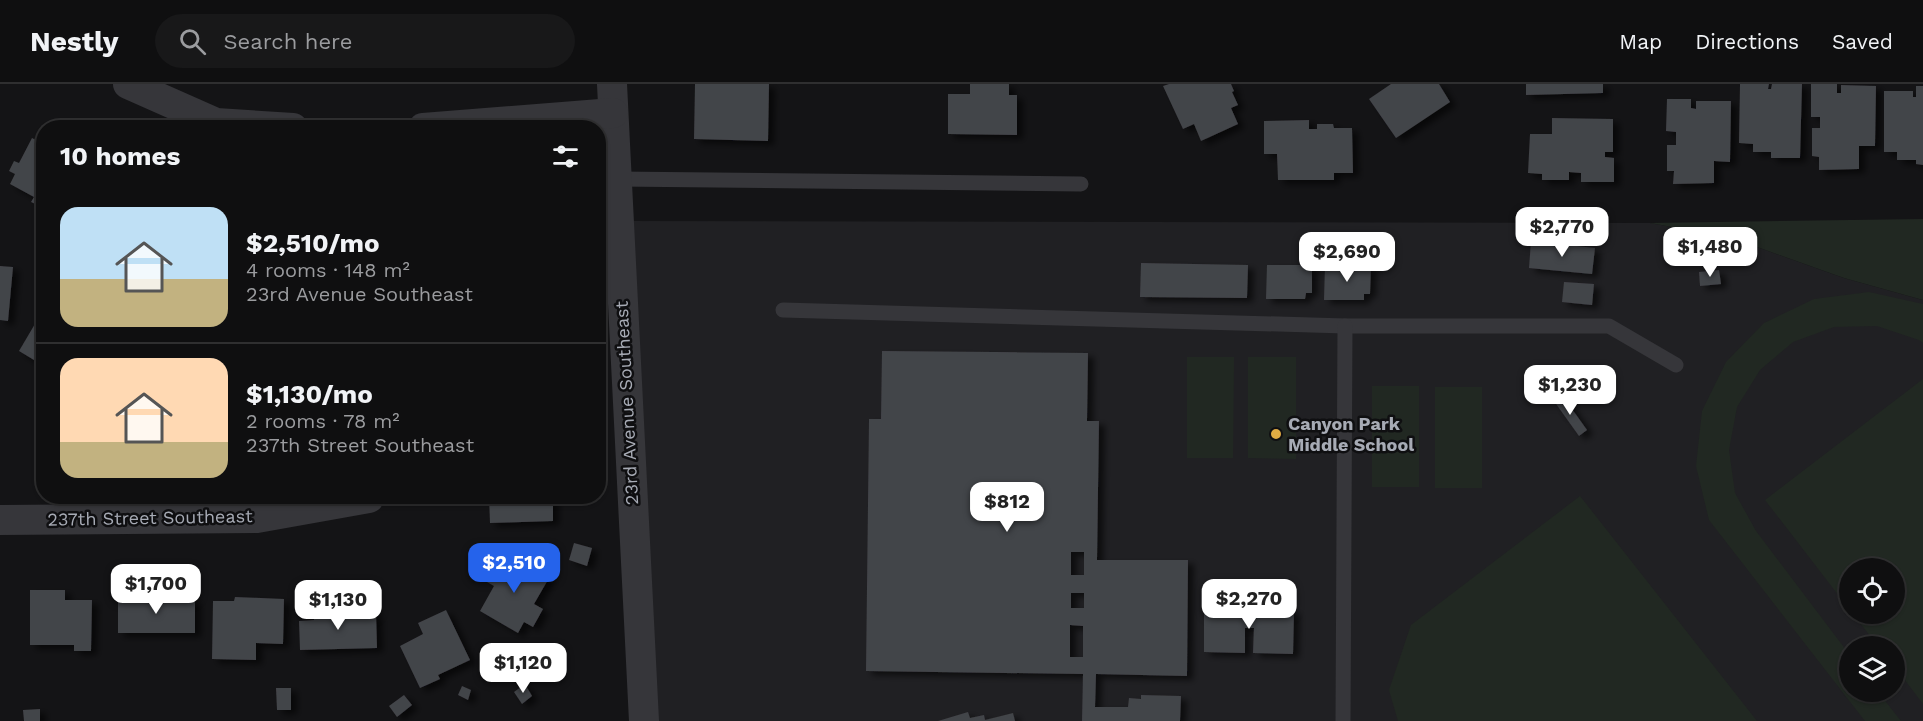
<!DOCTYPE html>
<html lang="en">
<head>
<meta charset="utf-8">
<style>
  body { margin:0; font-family:"Work Sans",sans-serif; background:#181819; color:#f1f3f6; height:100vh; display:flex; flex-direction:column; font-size:22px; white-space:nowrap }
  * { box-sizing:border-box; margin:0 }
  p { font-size:20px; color:#9b9c9f }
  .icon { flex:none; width:33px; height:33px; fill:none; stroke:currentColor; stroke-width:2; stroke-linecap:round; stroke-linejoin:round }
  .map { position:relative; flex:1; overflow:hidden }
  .drawer { position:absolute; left:36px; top:36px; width:570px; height:384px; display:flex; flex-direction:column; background:#0f0f10; border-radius:24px; box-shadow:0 2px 4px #0004,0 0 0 2px #2f2f30 }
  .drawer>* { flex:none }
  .fabs { position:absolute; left:1839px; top:474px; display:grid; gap:12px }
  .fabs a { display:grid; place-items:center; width:66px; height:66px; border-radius:50%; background:#0f0f10; box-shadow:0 2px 4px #0004,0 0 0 2px #2f2f30; font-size:30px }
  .price { position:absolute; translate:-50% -51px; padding:0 14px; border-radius:12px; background:#fff; color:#222; font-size:20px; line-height:39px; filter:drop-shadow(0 2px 3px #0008) }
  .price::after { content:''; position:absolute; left:50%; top:36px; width:18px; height:14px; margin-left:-9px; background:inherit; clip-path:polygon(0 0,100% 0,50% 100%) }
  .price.on { background:#2563eb; color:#fff }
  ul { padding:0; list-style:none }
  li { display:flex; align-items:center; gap:18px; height:150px; padding:0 24px }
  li+li { border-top:2px solid #2f2f30 }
  li span { display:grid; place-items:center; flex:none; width:168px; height:120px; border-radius:18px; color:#555 }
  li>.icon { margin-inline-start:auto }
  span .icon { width:72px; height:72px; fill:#fffc; stroke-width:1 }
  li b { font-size:26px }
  h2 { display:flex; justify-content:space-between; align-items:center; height:72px; padding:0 24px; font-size:26px }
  header { display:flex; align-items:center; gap:36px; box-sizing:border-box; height:84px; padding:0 30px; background:#0f0f10; border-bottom:2px solid #2f2f30 }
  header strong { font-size:28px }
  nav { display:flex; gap:33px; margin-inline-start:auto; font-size:21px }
  .search { width:420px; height:54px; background:#181819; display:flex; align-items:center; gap:15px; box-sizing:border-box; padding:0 21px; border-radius:33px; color:#9b9c9f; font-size:22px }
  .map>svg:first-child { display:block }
</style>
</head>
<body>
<header>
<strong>Nestly</strong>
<div class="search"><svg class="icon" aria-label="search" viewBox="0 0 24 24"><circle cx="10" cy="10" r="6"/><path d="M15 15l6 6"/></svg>Search here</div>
<nav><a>Map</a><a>Directions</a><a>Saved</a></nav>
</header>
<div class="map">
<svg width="1923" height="637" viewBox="0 0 1923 637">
  <defs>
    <filter id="shadow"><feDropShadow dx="6" dy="4" stdDeviation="3" flood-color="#0009"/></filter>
  </defs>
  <rect width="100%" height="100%" fill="#141416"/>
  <path fill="#202023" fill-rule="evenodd" d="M619 137 1650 139 1732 154 1844 194 1923 216V637H643ZM1850 484H1894V530H1850ZM1850 562H1894V608H1850Z"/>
  <g fill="#212822">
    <polygon points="1923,135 1923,216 1844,194 1732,154 1650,139"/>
    <polygon points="1869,208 1923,220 1923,259 1919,256 1877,242 1834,243 1793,258 1760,286 1737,323 1729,366 1735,409 1756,447 1849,570 1850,608 1878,608 1901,637 1865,637 1709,436 1696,382 1702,327 1726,278 1764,239 1814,215"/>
    <polygon points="1187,273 1234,273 1233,374 1187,374"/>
    <polygon points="1248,273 1296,273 1296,375 1248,374"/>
    <polygon points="1923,295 1923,620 1895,583 1894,562 1878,562 1853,530 1894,530 1894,484 1850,484 1849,525 1765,416"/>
    <rect x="1372" y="302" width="47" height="101"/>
    <rect x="1435" y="303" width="47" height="101"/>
    <polygon points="1580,412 1757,637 1398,637 1389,606 1411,541"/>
  </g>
  <g fill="#434449" fill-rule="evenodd" filter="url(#shadow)">
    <polygon points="695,0 769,0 768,57 694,55"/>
    <polygon points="970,0 1009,0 1009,11 1017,11 1017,51 948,50 948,10 970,10"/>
    <polygon points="1169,0 1231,0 1234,7 1232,8 1238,21 1231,24 1238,40 1201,57 1194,40 1183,45 1163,2"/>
    <polygon points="1391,0 1439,0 1450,18 1396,54 1369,15"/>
    <polygon points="1526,0 1603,0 1603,9 1526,11"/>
    <polygon points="1740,0 1769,0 1768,5 1771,5 1772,0 1802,0 1800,74 1771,74 1771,68 1753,68 1753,60 1739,59"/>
    <polygon points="1811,0 1837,0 1837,9 1841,9 1841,1 1876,2 1875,62 1859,62 1859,85 1819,86 1819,73 1812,72 1812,44 1820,44 1820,33 1811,33"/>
    <polygon points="1916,2 1923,2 1923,81 1916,80 1916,76 1897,76 1897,68 1884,68 1884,7 1913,7 1913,13 1916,13"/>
    <polygon points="1667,15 1691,15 1691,24 1696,25 1696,17 1731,17 1730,78 1714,77 1714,99 1673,100 1674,87 1667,87 1667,61 1676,61 1676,48 1666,47"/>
    <polygon points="1552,34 1613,35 1613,68 1605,68 1605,73 1614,74 1614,98 1581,98 1581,89 1569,88 1569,96 1542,96 1542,90 1528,89 1530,50 1552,50"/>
    <polygon points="1309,36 1309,45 1317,45 1317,40 1333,40 1334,44 1352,44 1353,89 1334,89 1334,96 1278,96 1277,70 1264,70 1264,37"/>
    <polygon points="32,54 44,60 44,124 31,118 34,113 10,100 15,90 9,87 14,77 19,79"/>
    <polygon points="1531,157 1595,164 1592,190 1529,184"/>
    <polygon points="1141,179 1248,181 1247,214 1140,213"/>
    <polygon points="1267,181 1312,181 1312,209 1306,209 1305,215 1266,215"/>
    <polygon points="0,182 13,183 8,237 0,236"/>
    <polygon points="1325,182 1371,182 1370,210 1364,210 1364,216 1324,216"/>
    <polygon points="1719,186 1721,200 1700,202 1699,188"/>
    <polygon points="1564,198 1594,200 1592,221 1562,218"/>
    <polygon points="42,228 44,229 44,282 19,267"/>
    <path d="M882 267 1088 269 1087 337H1099L1097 476H1188L1187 592 1096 590 1095 623H1128L1129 614 1141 615V611L1181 612 1180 637H1082L1083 590 866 587 869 335H881ZM1071 468H1084V491H1071ZM1071 509H1084V524H1071ZM1070 541 1083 542V573H1070Z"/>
    <polygon points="1562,311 1587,346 1579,352 1554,317"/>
    <polygon points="489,412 553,412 553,437 490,439"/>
    <polygon points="574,459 592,464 587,482 569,476"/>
    <polygon points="503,468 549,494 534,520 543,525 533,543 524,538 518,549 480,527 494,502 487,498"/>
    <polygon points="30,506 65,506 65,516 92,516 91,567 74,567 74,561 30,561"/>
    <polygon points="134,506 155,506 155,515 195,515 195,549 118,549 118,517 134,517"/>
    <polygon points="235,513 284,515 283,560 256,559 256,576 212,575 213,517 234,517"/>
    <polygon points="313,524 335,524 335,531 376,529 377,564 300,566 299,537 314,536"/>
    <polygon points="1204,524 1294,526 1293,570 1253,569 1254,544 1245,544 1245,569 1204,568"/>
    <polygon points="446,526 470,576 438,591 440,595 420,604 400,562 423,550 418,539"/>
    <polygon points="525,600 532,612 522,620 514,608"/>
    <polygon points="462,602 471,606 468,616 458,611"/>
    <polygon points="276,604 291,604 291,626 277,626"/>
    <polygon points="404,611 412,621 397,633 389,622"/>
    <polygon points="40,625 40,637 24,637 23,626"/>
    <polygon points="968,628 970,634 984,631 985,636 1013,629 1015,637 938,637"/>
  </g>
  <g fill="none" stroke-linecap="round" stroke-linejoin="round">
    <g stroke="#36363a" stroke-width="15">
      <polyline points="617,95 1081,100"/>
      <polyline points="783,226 1345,242 1609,242 1676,281"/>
      <polyline points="1343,637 1345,242"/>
    </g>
    <g stroke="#36363a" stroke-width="30">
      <polyline points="128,0 216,39 293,44"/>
      <polyline points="612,0 644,637"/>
      <polyline points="423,44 613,29"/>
      <polyline points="0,436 257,434 369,414 369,412"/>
    </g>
  </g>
  <circle fill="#dfab43" stroke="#0f0f11" stroke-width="2" cx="1276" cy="350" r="6"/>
  <g text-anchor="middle" stroke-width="5" stroke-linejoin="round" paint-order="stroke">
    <g font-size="18" fill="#a7abb5" stroke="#0f0f11">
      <text transform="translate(627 319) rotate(-93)" y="6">23rd Avenue Southeast</text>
      <text transform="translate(150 434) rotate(-1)" y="6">237th Street Southeast</text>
    </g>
    <g font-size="18" font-weight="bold" fill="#a7abb5" stroke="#0f0f11" text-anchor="start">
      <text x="1288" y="346">Canyon Park<tspan x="1288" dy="21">Middle School</tspan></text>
    </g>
  </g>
</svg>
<div class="fabs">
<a><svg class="icon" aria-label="locate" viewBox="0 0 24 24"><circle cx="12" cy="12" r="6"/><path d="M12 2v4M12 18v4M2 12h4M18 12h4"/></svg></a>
<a><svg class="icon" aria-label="layers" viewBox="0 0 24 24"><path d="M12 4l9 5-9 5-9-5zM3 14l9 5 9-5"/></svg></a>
</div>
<b class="price" style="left:1562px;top:174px">$2,770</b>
<b class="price" style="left:1710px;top:194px">$1,480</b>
<b class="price" style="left:1347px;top:199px">$2,690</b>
<b class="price" style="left:1570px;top:332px">$1,230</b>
<b class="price" style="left:1007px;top:449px">$812</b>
<b class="price on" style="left:514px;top:510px">$2,510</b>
<b class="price" style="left:156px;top:531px">$1,700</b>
<b class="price" style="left:1249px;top:546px">$2,270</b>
<b class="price" style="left:338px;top:547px">$1,130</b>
<b class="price" style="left:523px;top:610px">$1,120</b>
<section class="drawer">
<h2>10 homes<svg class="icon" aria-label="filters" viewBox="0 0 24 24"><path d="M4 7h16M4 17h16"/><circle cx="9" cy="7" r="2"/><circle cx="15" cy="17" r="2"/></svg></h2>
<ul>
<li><span style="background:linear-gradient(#bfe0f5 60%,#c2b280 0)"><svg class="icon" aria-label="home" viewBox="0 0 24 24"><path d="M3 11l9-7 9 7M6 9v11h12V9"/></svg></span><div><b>$2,510/mo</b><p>4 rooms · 148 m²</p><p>23rd Avenue Southeast</p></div></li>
<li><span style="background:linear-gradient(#ffd9b3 70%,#c2b280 0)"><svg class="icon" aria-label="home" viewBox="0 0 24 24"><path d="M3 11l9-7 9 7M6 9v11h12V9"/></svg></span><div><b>$1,130/mo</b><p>2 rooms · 78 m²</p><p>237th Street Southeast</p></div></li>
</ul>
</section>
</div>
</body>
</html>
